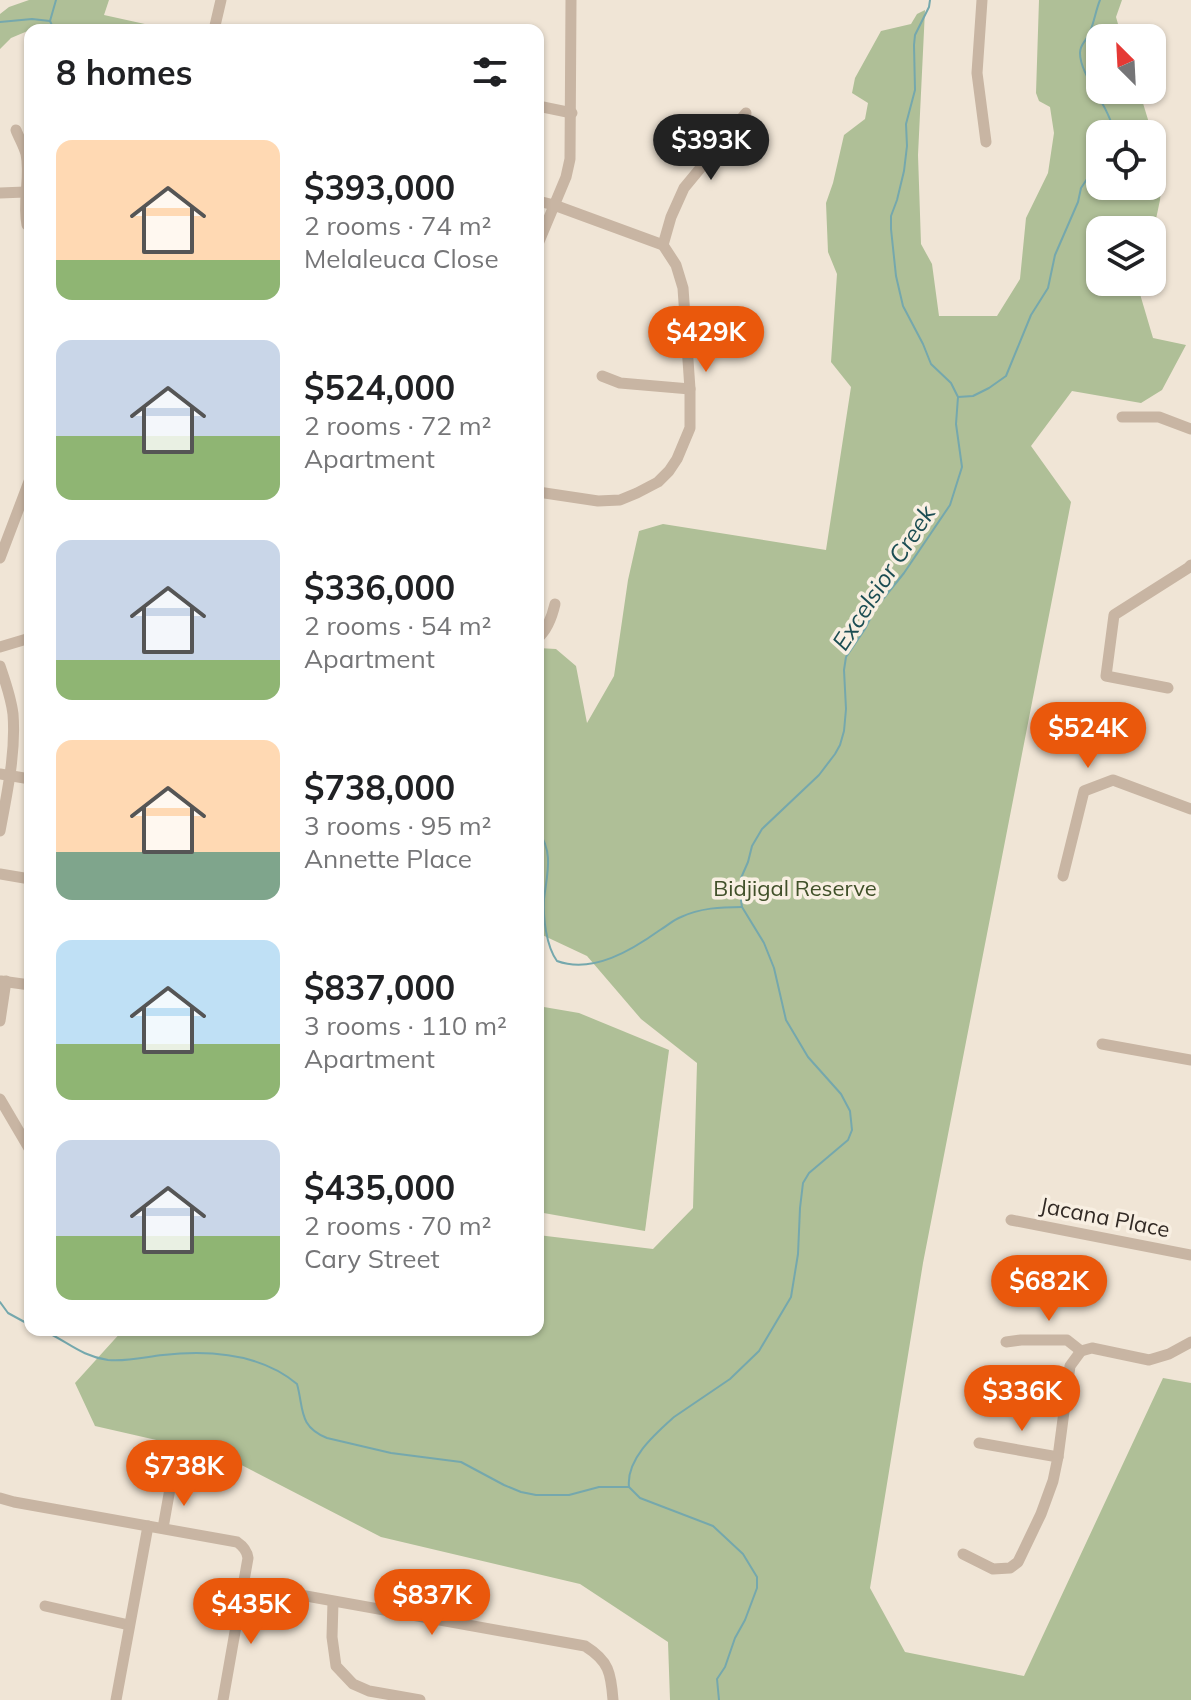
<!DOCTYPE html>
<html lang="en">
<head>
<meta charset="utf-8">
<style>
  body { margin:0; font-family:Mulish,sans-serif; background:#f2f2f2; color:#202124; height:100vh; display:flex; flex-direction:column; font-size:30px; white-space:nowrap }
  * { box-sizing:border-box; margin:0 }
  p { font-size:26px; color:#757577 }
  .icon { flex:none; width:44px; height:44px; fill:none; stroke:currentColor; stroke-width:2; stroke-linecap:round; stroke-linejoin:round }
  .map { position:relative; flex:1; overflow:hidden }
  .sheet { position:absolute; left:24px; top:24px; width:520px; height:1312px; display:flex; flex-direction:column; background:#fff; border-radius:16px; box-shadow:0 2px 6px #0004 }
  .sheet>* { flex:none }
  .needle { width:52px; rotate:336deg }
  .fabs { position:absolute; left:1086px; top:24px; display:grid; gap:16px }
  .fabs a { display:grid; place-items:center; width:80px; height:80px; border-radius:16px; background:#fff; box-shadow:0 2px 6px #0004; font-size:40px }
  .price { position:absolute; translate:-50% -68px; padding:0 18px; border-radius:28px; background:#ea580c; color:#fff; font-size:26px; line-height:52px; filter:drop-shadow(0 2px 4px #0008) }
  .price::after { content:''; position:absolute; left:50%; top:48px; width:24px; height:18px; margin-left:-12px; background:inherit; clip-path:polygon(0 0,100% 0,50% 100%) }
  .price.on { background:#222; color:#fff }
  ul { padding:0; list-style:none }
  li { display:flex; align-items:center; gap:24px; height:200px; padding:0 32px }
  li span { display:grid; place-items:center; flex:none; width:224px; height:160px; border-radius:16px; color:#555 }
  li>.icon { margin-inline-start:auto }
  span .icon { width:96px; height:96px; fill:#fffc; stroke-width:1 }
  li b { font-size:34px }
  h2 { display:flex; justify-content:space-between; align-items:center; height:96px; padding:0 32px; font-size:34px }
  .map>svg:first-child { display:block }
</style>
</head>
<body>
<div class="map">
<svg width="1191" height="1700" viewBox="0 0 1191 1700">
  <rect width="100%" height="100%" fill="#f0e5d6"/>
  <g fill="#afbf97" fill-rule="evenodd">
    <polygon points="29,0 109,0 104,15 172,30 30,30 11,38 0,49 0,14 9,7"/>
    <path d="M1039 0H1122L1116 17 1122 38H1100V90H1139L1163 169 1160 200 1152 238V230H1100V282H1143L1140 294 1153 338 1186 345 1162 390 1141 403 1072 391 1031 446 1071 502 923 1263 870 1588 905 1652 1024 1676 1163 1378 1191 1383V1700H670L668 1642 580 1584 381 1537 222 1455 95 1426 75 1383 123 1330H538V1235L653 1249 693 1208 697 1063 641 1019 587 956 538 933V648L556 649 576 666 587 723 614 676 628 580 639 531 663 524 826 550 851 387 831 362 837 274 828 252 826 203 833 183 844 135 865 119 868 103 852 93 855 78 881 31 911 24 917 14 925 10 918 155 921 244 932 264 939 316H997L1020 279 1026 218 1048 173 1054 133 1050 107 1039 101 1036 93ZM1152 134V186H1100V134Z"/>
    <polygon points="538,1006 579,1013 669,1050 645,1231 538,1212"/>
  </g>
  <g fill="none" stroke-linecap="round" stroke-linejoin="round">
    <g stroke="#75a8ad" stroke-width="2">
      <polyline points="930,0 929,7 915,35 914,45 915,90 906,124 907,146 904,171 897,200 891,216 891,229 896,276 903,306 923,344 931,364 951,383 958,397"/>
      <path d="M1100 0C1095 12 1094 25 1088 36 1085 42 1080 45 1080 53 1080 77 1111 107 1114 134"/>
      <polyline points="0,22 32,19 50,21"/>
      <polyline points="54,30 50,21 56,0"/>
      <path d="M538 831C554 852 547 874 544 899 543 917 546 946 557 961 593 974 632 950 660 930 667 926 673 920 681 917 700 908 721 907 742 907"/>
      <polyline points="0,1302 8,1313 30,1325"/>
      <path d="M42 1330C66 1340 80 1356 108 1360 126 1362 145 1357 163 1355 209 1350 260 1353 297 1384 304 1409 298 1426 327 1438L391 1453 461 1462 504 1485 521 1492 536 1495H569L599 1487H629"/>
      <path d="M719 1700 717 1679 725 1667 735 1638 745 1620 757 1588V1577L743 1554 713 1526 640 1498 629 1487C626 1459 655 1434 674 1417L730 1379 759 1351 791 1297 798 1254 800 1208 803 1183 809 1173 848 1140 852 1130 850 1111 841 1094 808 1057 786 1020 774 968 764 943 742 907 740 893 741 878 748 862 752 846 762 829 819 775 835 754 840 745 844 731 846 709 844 670 846 657 865 629 875 609 904 573 950 505 962 467 956 424 958 397 973 396 989 388 1006 376 1031 315 1048 288 1055 255 1078 202 1081 188 1091 173 1100 163"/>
    </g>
    <g stroke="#c8b5a3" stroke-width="11">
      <polyline points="982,0 977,73 986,142"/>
      <polyline points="214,30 221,0"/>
      <polyline points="538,106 572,113"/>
      <path d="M16 130C19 138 24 146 26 154 31 177 22 201 27 225"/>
      <polyline points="0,193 25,192"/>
      <polyline points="538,201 554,205 663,245 676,265 683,288 690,389 690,428 677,459 669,471 658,482 637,493 620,500 598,501 538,492"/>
      <polyline points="538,244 566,177 570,159 571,0"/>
      <polyline points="663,245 671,217 684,188 746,113"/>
      <polyline points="602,376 620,383 690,389"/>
      <polyline points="1122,417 1159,417 1191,429"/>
      <polyline points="0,558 30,479"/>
      <path d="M538 638C548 629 552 617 555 604"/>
      <polyline points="0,647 30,638"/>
      <path d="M0 666C5 681 11 697 13 714 16 753 7 793 0 831"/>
      <polyline points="1168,688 1106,676 1114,615 1188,568 1191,565"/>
      <polyline points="0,774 30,779"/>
      <polyline points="0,874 30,879"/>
      <polyline points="1063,876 1084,791 1113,780 1191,809"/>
      <polyline points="1,981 30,985"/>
      <polyline points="0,1021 6,981"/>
      <polyline points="1102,1044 1191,1060"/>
      <polyline points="0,1099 30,1150"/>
      <polyline points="1011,1220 1191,1255"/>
      <polyline points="1006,1342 1021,1340 1067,1340 1081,1351"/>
      <polyline points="979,1443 1058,1457"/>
      <path d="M0 1498 14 1502 237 1542C243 1546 247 1550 248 1558L223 1700"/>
      <polyline points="163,1528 171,1483"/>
      <polyline points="963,1554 993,1569 1010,1568 1018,1562 1041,1514 1053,1481 1058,1457 1070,1366 1081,1351 1092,1348 1149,1360 1169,1354 1191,1342"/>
      <path d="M245 1585 585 1646C609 1661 611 1673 613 1700"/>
      <polyline points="333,1602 332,1637 336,1666 353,1684 369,1691 420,1700"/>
      <polyline points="45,1606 129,1625"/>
      <polyline points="116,1700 148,1526"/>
    </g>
  </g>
  <g text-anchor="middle" stroke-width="7" stroke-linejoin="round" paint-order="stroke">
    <g font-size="22" fill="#405029" stroke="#f8efe2">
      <text x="795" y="896">Bidjigal Reserve</text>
    </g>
    <g font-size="22" fill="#322a25" stroke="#f8efe2">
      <text transform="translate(1105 1217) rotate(11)" y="8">Jacana Place</text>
    </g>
    <g font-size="24" font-style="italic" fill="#1b4d53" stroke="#f8efe2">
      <text transform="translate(884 578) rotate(-57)" y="8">Excelsior Creek</text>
    </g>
  </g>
</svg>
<div class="fabs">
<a><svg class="needle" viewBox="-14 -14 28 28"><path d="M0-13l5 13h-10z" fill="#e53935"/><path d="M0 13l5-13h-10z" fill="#757577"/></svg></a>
<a><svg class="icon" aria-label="locate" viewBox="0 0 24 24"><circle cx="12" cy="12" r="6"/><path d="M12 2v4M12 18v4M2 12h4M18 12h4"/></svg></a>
<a><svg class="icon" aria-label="layers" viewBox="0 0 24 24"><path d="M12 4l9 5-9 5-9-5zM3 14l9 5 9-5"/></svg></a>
</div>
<b class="price on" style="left:711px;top:182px">$393K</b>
<b class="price" style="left:706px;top:374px">$429K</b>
<b class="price" style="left:1088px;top:770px">$524K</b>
<b class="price" style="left:1049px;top:1323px">$682K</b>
<b class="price" style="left:1022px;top:1433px">$336K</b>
<b class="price" style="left:184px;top:1508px">$738K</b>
<b class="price" style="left:432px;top:1637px">$837K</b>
<b class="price" style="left:251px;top:1646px">$435K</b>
<section class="sheet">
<h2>8 homes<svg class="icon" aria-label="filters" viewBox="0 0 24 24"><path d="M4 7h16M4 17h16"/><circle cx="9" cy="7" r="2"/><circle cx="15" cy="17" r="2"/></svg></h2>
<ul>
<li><span style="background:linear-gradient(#ffd9b3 75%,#8fb573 0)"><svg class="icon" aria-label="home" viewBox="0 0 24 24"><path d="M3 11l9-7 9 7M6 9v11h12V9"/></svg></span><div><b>$393,000</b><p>2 rooms · 74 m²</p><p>Melaleuca Close</p></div></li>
<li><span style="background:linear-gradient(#c9d6e8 60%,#8fb573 0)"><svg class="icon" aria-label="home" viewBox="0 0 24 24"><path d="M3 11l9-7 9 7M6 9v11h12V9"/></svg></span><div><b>$524,000</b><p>2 rooms · 72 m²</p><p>Apartment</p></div></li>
<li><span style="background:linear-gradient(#c9d6e8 75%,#8fb573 0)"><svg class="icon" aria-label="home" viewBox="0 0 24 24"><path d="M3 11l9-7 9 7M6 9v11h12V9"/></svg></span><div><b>$336,000</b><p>2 rooms · 54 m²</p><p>Apartment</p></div></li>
<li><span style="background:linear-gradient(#ffd9b3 70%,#7fa58c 0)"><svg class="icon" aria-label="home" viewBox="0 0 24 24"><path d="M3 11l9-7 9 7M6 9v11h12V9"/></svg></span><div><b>$738,000</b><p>3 rooms · 95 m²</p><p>Annette Place</p></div></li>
<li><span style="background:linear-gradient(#bfe0f5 65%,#8fb573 0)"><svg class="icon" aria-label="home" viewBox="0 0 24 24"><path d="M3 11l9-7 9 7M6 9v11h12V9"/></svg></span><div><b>$837,000</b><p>3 rooms · 110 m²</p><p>Apartment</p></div></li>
<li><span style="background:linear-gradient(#c9d6e8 60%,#8fb573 0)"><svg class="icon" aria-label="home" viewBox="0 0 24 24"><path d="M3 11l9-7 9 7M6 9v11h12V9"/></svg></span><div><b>$435,000</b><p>2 rooms · 70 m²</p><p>Cary Street</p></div></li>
</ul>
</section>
</div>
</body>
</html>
